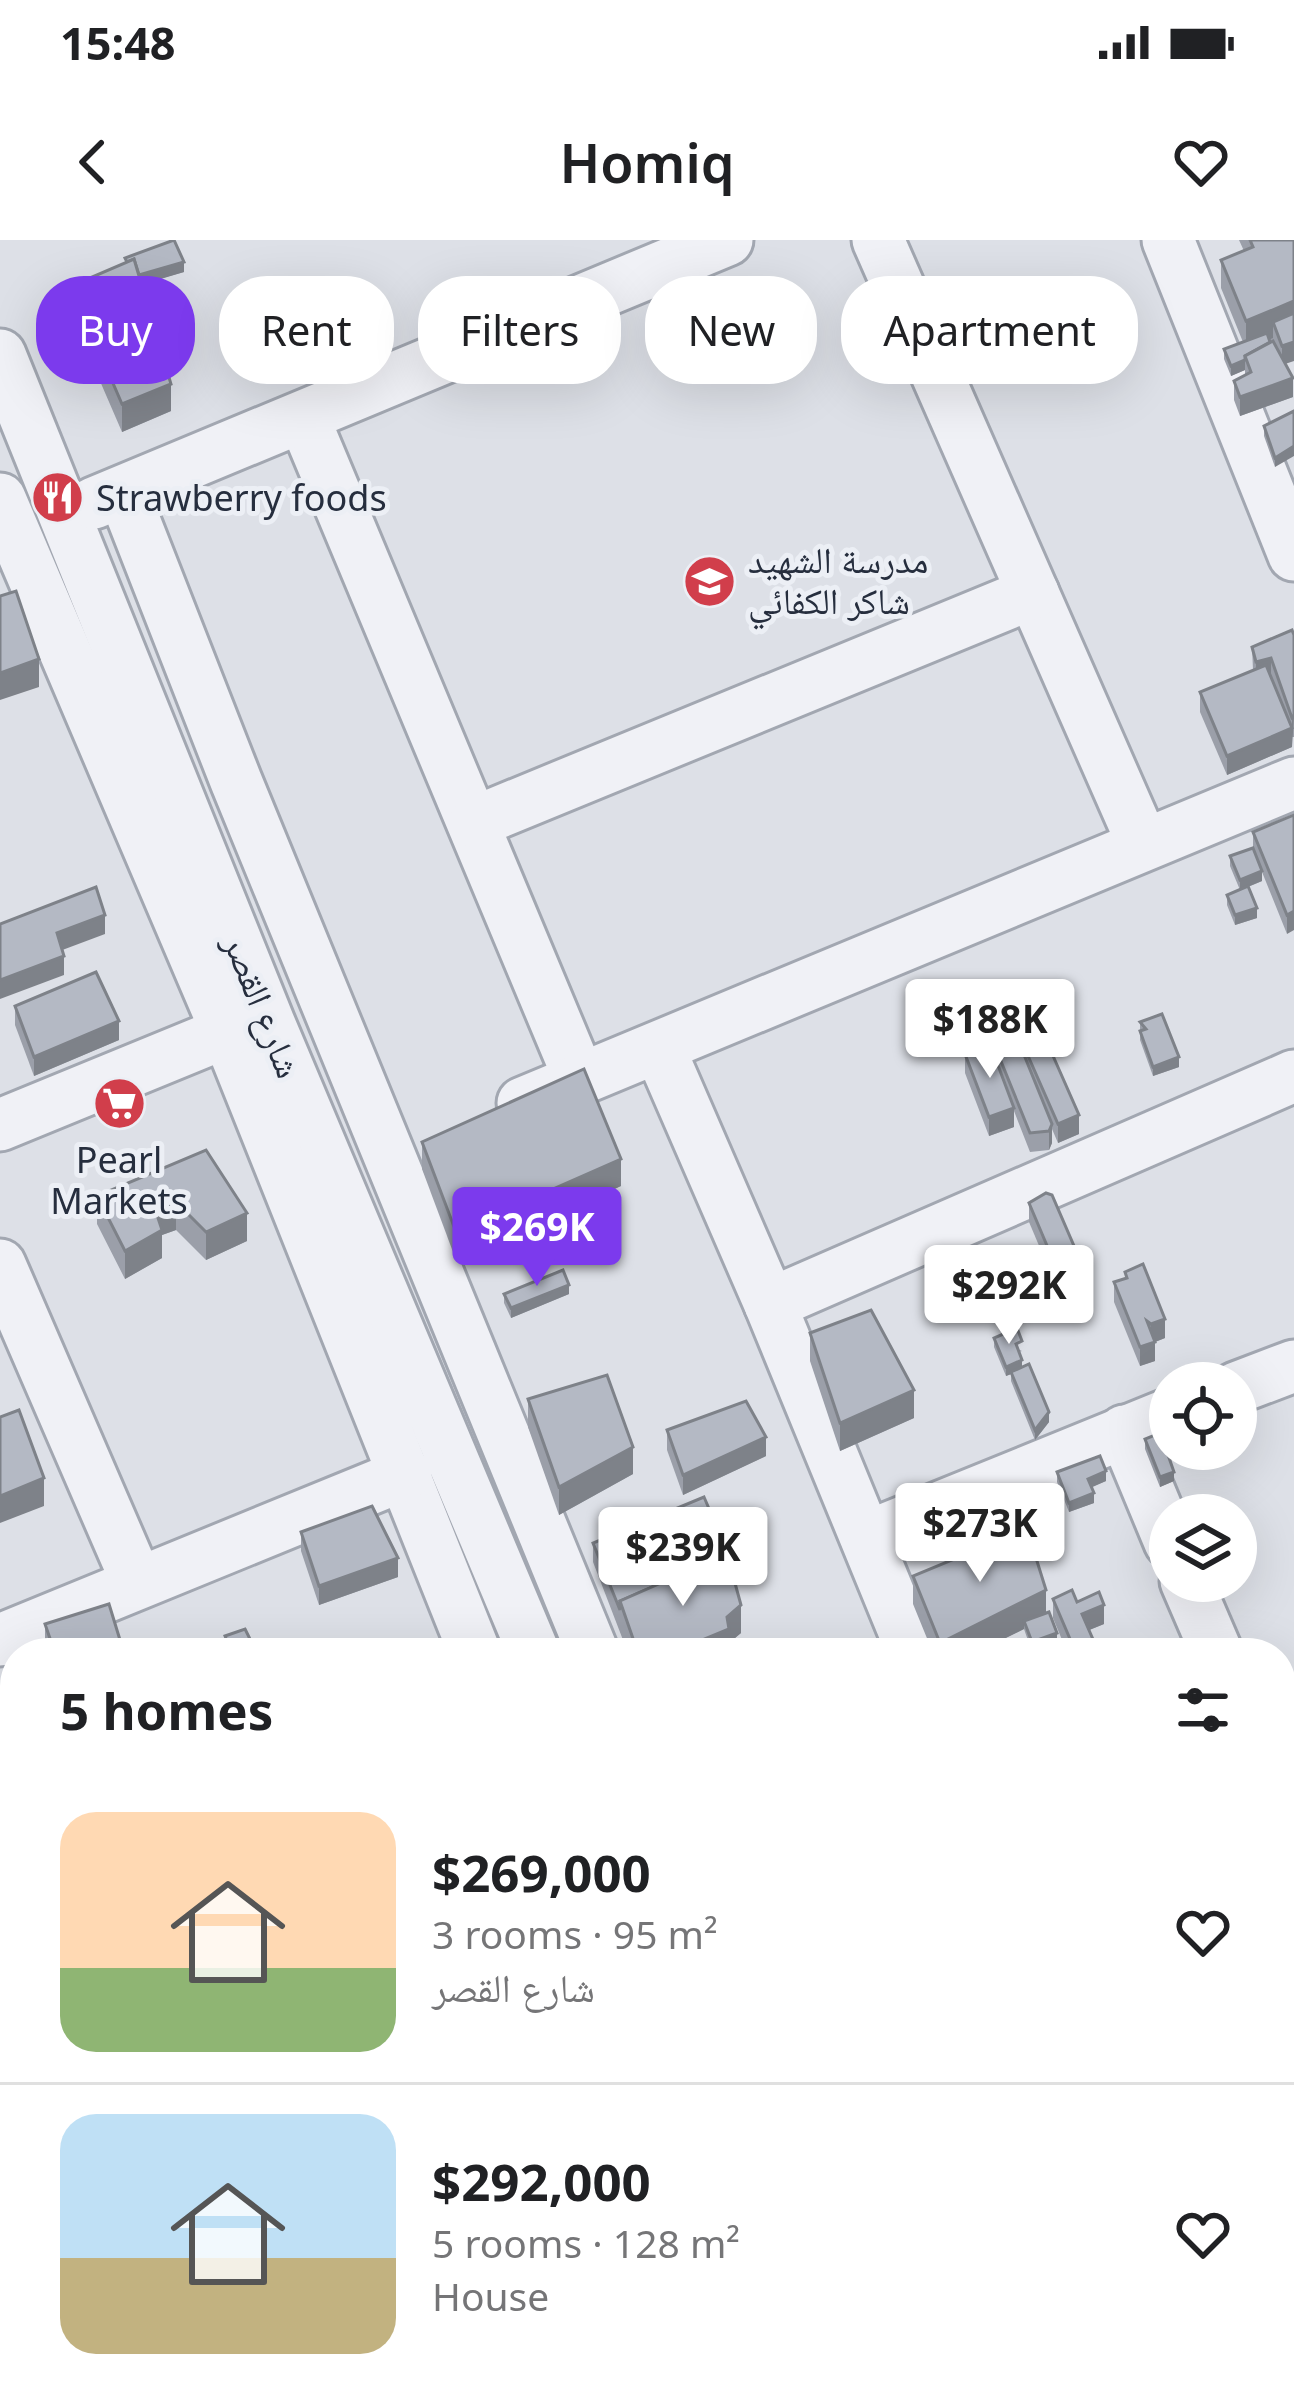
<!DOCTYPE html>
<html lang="en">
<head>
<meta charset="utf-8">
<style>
  body { margin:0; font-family:"Noto Sans","Noto Naskh Arabic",sans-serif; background:#f2f2f2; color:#202124; height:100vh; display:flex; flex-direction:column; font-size:45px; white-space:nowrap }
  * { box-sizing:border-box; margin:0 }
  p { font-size:39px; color:#757577 }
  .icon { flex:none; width:66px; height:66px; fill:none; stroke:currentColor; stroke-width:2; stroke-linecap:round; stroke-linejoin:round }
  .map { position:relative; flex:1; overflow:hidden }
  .details { position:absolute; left:0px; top:1398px; width:1296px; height:771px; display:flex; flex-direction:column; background:#fff; border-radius:48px 48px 0 0; box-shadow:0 12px 48px #0002 }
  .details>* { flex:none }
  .hud { position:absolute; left:36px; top:36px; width:1224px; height:108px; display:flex; gap:24px }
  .controls { position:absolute; left:1149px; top:1122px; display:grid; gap:24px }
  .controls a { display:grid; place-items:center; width:108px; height:108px; border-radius:50%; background:#fff; box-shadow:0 12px 48px #0002; font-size:60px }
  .price { position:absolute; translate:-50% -102px; padding:0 27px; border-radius:12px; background:#fff; color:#222; font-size:39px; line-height:78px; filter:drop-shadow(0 3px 6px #0008) }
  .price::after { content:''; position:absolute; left:50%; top:72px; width:36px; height:27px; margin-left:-18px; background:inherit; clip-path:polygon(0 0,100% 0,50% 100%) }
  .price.selected { background:#7c3aed; color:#fff }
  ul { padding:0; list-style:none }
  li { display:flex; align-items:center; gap:36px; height:300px; padding:0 60px }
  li+li { border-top:3px solid #e0e0e0 }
  li span { display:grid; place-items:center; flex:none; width:336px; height:240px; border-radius:36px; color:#555 }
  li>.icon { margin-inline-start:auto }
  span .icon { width:144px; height:144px; fill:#fffc; stroke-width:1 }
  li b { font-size:51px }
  h2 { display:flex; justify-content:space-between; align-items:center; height:144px; padding:0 60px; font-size:51px }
  .tag { padding:0 42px; border-radius:48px; background:#fff; box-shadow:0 12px 48px #0002; font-size:42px; line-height:108px }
  .tag.selected { background:#7c3aed; color:#fff }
  .status { display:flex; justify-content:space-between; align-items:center; height:84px; padding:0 60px; background:#fff; direction:ltr }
  .status svg { height:33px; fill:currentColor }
  header { display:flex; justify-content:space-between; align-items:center; height:156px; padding:0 60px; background:#fff; font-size:54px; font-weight:600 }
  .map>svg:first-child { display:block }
</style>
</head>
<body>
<div class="status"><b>15:48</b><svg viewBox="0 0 49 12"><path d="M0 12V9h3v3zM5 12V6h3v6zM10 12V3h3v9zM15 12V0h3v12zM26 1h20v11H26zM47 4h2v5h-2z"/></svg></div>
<header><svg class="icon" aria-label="back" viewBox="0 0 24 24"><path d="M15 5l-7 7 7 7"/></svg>Homiq<svg class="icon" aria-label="heart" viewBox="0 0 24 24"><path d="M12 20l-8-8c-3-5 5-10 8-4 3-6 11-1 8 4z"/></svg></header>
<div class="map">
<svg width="1294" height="2167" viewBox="0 0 1294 2167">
  <rect width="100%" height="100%" fill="#dde0e7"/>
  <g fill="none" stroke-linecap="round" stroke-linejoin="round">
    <defs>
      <g id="minor">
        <polyline points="878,0 1143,604"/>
        <polyline points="1168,0 1294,315"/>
        <polyline points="0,115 269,783 534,1413"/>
        <polyline points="304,179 580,840"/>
        <polyline points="123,252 236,541 593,1413"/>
        <polyline points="0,259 227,792 475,1413"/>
        <polyline points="94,263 727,0"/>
        <polyline points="475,582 1033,353"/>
        <polyline points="659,808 770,1064 913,1413"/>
        <polyline points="523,863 1294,543"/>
        <polyline points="0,885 227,792"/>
        <polyline points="0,1025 137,1342"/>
        <polyline points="770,1064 1294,836"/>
        <polyline points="1236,1148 1294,1126"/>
        <polyline points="1124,1191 1170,1302"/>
        <polyline points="867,1297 1170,1174"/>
        <polyline points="1186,1341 1217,1413"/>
        <polyline points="0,1400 406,1234"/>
        <polyline points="1281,1567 1294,1598"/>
        <polyline points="0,1756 15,1751"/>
        <polyline points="0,2068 15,2061"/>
        <polyline points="184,2154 190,2167"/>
        <polyline points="457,2154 461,2167"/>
        <polyline points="785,2154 790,2167"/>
        <polyline points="834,2154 840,2167"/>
        <polyline points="897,2154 903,2167"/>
        <polyline points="1222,2154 1227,2167"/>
      </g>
    </defs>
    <use href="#minor" stroke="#a2a7b1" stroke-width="57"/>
    <use href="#minor" stroke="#f0f1f6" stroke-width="51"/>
  </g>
  <g fill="#9b9fa9">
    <polygon points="1239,0 1294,0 1286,124 1293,157 1240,176 1234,160 1234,141 1245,135 1245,130 1231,136 1224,119 1224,109 1243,102 1221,48 1221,20 1244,11"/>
    <polygon points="125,18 184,32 141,44 171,171 122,192 71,74 71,46 125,23"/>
    <polygon points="1294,171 1275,227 1264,196 1264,186"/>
    <polygon points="1294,395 1294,497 1292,497 1292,507 1227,535 1200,472 1200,452 1253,430 1252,407"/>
    <polygon points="1294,575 1287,694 1262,632 1262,641 1248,647 1257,678 1235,685 1227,665 1227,655 1240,650 1230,626 1230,616 1253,609 1253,592"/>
    <polygon points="15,766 119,800 34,836 15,785"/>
    <polygon points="1140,782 1179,827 1153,836 1140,800"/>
    <polygon points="1018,793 1079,894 1058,903 1052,889 1052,903 1049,910 1030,912 1014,871 1014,887 989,896 965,833 965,814 994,815 994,804 1018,800"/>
    <polygon points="422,902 621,946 456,1020 422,929"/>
    <polygon points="206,910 247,1001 206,1020 176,990 162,995 162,1018 125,1039 97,984 97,956"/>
    <polygon points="1029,963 1090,1062 1067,1072 1029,982"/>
    <polygon points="1125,1032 1165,1098 1155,1102 1155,1121 1140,1126 1114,1062 1114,1042 1125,1039"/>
    <polygon points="504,1054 569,1054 511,1078 504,1063"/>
    <polygon points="810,1093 914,1178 840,1211 810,1121"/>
    <polygon points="994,1098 1022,1111 1019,1112 1022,1127 1049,1182 1035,1200 1011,1141 1011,1134 1006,1136 994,1107"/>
    <polygon points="528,1159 633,1234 559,1275 528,1187"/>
    <polygon points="667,1190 766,1216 683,1255 667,1210"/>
    <polygon points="1145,1199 1189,1209 1189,1213 1170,1220 1174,1241 1160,1247 1145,1209"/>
    <polygon points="1057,1232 1106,1241 1091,1247 1094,1263 1069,1272 1057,1242"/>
    <polygon points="301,1292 398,1337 319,1365 301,1311"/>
    <polygon points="593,1303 719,1308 741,1393 729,1403 729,1413 628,1413 593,1322"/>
    <polygon points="913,1336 1046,1372 1057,1403 1032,1412 1024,1389 975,1413 933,1413 913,1364"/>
    <polygon points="1053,1359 1077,1362 1104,1384 1089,1390 1095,1413 1048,1413 1065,1407 1053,1378"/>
    <polygon points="45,1384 124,1413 45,1413"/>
    <polygon points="15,1880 15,2012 8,1996 8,1977 11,1975 0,1979"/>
    <polygon points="0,1982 15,2036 15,2061 0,2064"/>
    <polygon points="622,2154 679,2154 682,2167 627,2167"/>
    <polygon points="706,2154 752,2154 752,2167 709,2167"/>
  </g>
  <g fill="#7e8289">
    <polygon points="184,22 184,32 134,47 134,37"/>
    <polygon points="1294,61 1294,89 1273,82 1273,98 1246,109 1246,81"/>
    <polygon points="1294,102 1294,121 1282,125 1282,106"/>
    <polygon points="1245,120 1245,130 1231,136 1231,126"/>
    <polygon points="1293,138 1293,157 1240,176 1240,157"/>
    <polygon points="171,144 171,171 122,192 122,164"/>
    <polygon points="1294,206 1294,216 1275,227 1275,218"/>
    <polygon points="1271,418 1271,437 1256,441 1256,422"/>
    <polygon points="39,419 39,447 0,460 0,433"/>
    <polygon points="1294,477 1292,507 1227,535 1227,516 1292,488 1292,478"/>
    <polygon points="1262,631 1262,641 1240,650 1240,640"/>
    <polygon points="1257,668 1257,678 1235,685 1235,675"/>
    <polygon points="1294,671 1294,690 1287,694 1287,675"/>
    <polygon points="105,675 105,694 57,712 57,693"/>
    <polygon points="64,716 64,735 0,759 0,740"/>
    <polygon points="119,781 119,800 34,836 34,817"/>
    <polygon points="1179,817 1179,827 1153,836 1153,827"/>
    <polygon points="1014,868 1014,887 989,896 989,877"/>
    <polygon points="1079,875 1079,894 1058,903 1058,884"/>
    <polygon points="1052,884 1052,903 1049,910 1049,891"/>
    <polygon points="621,919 621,946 456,1020 456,992"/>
    <polygon points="176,962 176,990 162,995 162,1018 125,1039 125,1011 155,969"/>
    <polygon points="247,973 247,1001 206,1020 206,992"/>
    <polygon points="1090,1043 1090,1062 1067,1072 1067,1053"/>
    <polygon points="569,1045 569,1054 511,1078 511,1068"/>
    <polygon points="1165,1079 1165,1098 1155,1102 1155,1121 1140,1126 1140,1107 1151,1103 1151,1084"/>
    <polygon points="1022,1120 1022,1130 1006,1136 1006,1127"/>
    <polygon points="914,1150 914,1178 840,1211 840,1183"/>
    <polygon points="1049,1172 1049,1182 1035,1200 1035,1190"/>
    <polygon points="766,1197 766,1216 683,1255 683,1235"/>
    <polygon points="633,1207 633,1234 559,1275 559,1247"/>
    <polygon points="1174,1209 1189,1209 1189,1213 1167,1222 1167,1212"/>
    <polygon points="1106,1231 1106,1241 1088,1249 1088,1239"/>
    <polygon points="1174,1232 1174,1241 1160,1247 1160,1237"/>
    <polygon points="44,1238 44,1266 0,1283 0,1256"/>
    <polygon points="1094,1253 1094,1263 1069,1272 1069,1263"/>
    <polygon points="398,1318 398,1337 319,1365 319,1346"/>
    <polygon points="1046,1350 1046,1378 1024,1381 1024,1389 975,1413 940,1413 940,1403"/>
    <polygon points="741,1365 741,1393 729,1403 729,1413 671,1413 727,1377"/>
    <polygon points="1104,1365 1104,1384 1082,1393 1082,1374"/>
    <polygon points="1057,1393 1057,1403 1032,1412 1032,1402"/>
    <polygon points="1095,1404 1095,1413 1076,1413"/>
    <polygon points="15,1657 15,1685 0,1692 0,1665"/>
    <polygon points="15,1946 15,1974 0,1979 0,1951"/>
    <polygon points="732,2154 752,2154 752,2167 712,2167 712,2159"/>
  </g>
  <g fill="#b4b9c4" stroke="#7e8289" stroke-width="3">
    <polygon points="174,0 184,22 139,35 134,19 127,22 125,18"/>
    <polygon points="1250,0 1294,0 1294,61 1246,81 1221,20 1253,7"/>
    <polygon points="134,19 171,144 122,164 71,46"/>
    <polygon points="1294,73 1294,102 1282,106 1273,82"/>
    <polygon points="1267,93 1270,102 1245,116 1245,120 1231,126 1224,109"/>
    <polygon points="1273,101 1293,138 1240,157 1234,141 1251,132 1245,116"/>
    <polygon points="1294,171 1294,206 1275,218 1264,186"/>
    <polygon points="16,351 39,419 0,433 0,356"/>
    <polygon points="1292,390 1294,395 1294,477 1292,478 1271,418 1256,422 1252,407"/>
    <polygon points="1266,425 1292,488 1227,516 1200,452"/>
    <polygon points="1294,575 1294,671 1287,675 1253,592"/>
    <polygon points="1253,608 1262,631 1240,640 1230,616"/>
    <polygon points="1248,646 1257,668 1235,675 1227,655"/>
    <polygon points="96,647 105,675 57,693 64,716 0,740 0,684"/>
    <polygon points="96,732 119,781 34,817 15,766"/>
    <polygon points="1162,774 1179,817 1153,827 1140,791 1146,789 1140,782"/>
    <polygon points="1039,784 1079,875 1058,884 1018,793"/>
    <polygon points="1016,795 1052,884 1049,891 1030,893 994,804"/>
    <polygon points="990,804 1014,868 989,877 965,814"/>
    <polygon points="584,829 621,919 456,992 422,902"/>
    <polygon points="206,910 247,973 206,992 176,962 155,969 162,990 125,1011 97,956"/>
    <polygon points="1046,953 1052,955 1090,1043 1067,1053 1029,963"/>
    <polygon points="1143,1024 1165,1079 1151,1084 1147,1081 1155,1102 1140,1107 1114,1042 1127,1038 1125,1032"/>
    <polygon points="563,1030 569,1045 511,1068 504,1054"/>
    <polygon points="871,1070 914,1150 840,1183 810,1093"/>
    <polygon points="1017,1088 1022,1101 1016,1104 1022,1120 1006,1127 994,1098"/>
    <polygon points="1029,1124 1049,1172 1035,1190 1011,1132"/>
    <polygon points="607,1135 633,1207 559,1247 528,1159"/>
    <polygon points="746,1161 766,1197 683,1235 667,1190"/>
    <polygon points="19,1170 44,1238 0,1256 0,1177"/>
    <polygon points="1170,1189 1170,1209 1174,1209 1167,1212 1174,1232 1160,1237 1145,1199"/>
    <polygon points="1100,1216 1106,1231 1088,1239 1094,1253 1069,1263 1057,1232"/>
    <polygon points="704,1257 719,1292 712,1295 724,1316 620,1361 620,1370 593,1303"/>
    <polygon points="372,1266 398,1318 319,1346 301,1292"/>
    <polygon points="1027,1289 1046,1350 940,1403 913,1336"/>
    <polygon points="727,1314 741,1365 727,1377 729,1389 671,1413 638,1413 620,1361"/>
    <polygon points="1072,1350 1077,1362 1099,1352 1104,1365 1082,1374 1095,1404 1076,1413 1053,1359"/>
    <polygon points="109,1364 124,1413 55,1413 45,1384"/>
    <polygon points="1049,1372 1057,1393 1032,1402 1024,1381"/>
    <polygon points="245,1389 257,1413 232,1413 225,1396"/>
    <polygon points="1064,1406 1068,1413 1048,1413"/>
    <polygon points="0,1549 15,1589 15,1657 0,1665"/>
    <polygon points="15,1880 15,1946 0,1951 0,1887"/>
    <polygon points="15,1973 15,1993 8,1977"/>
    <polygon points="0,1982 15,2036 15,2042 0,2045"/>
    <polygon points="629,2154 679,2154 682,2163 672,2167 635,2167"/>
    <polygon points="692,2154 701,2154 706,2167 692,2167 689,2155"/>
    <polygon points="711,2154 732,2154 712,2159"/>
  </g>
  <defs>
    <symbol id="restaurant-disc" viewBox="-11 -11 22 22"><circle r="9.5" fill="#d13e4b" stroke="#eceff5"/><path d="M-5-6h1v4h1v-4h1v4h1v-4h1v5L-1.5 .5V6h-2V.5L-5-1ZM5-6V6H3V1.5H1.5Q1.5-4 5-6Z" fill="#fff"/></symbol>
    <symbol id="school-disc" viewBox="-11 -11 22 22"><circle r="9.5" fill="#d13e4b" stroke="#eceff5"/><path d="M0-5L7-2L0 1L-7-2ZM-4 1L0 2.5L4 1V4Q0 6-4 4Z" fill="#fff"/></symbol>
    <symbol id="supermarket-disc" viewBox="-11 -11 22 22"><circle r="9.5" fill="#d13e4b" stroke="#eceff5"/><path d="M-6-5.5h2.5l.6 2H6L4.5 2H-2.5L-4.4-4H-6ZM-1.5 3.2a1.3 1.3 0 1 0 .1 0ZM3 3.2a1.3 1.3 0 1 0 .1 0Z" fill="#fff"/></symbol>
  </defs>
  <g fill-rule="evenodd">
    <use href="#restaurant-disc" x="28" y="228" width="59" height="59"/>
    <use href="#school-disc" x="680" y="312" width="59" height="59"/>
    <use href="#supermarket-disc" x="90" y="834" width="59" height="59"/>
  </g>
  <g text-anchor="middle" stroke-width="10" stroke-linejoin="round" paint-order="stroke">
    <g font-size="36" fill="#262e3e" stroke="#eceff5" text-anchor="start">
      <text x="96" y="271">Strawberry foods</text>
      <text x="748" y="333">مدرسة الشهيد<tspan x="748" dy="41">شاكر الكفائي</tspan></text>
      <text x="119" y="933" text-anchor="middle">Pearl<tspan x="119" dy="41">Markets</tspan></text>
    </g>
    <g font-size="36" fill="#262e3e" stroke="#eceff5">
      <text transform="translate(263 766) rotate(68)" y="13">شارع القصر</text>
    </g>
  </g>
</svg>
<div class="controls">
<a><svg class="icon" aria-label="locate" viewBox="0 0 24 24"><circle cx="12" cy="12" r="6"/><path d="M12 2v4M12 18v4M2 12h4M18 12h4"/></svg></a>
<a><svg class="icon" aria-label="layers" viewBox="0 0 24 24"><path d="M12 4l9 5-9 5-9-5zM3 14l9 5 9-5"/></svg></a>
</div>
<b class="price" style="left:990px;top:841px">$188K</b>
<b class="price selected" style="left:537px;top:1049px">$269K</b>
<b class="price" style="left:1009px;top:1107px">$292K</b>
<b class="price" style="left:980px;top:1345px">$273K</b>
<b class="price" style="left:683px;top:1369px">$239K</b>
<div class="hud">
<a class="tag selected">Buy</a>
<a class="tag">Rent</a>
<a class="tag">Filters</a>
<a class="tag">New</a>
<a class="tag">Apartment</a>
</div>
<section class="details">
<h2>5 homes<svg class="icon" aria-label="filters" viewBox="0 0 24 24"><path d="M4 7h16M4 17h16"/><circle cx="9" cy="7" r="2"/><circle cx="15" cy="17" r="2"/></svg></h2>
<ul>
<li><span style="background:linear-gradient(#ffd9b3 65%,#8fb573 0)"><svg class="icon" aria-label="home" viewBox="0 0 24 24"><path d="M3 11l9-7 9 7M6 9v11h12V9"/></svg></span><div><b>$269,000</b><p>3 rooms · 95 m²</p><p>شارع القصر</p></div><svg class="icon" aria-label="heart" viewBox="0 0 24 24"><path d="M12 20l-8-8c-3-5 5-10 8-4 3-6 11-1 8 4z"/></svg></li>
<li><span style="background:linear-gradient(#bfe0f5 60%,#c2b280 0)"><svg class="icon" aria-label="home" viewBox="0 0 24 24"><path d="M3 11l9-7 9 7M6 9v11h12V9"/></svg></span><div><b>$292,000</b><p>5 rooms · 128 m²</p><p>House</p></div><svg class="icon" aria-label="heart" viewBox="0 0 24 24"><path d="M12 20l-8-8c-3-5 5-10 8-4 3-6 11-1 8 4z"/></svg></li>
</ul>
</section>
</div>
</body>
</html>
